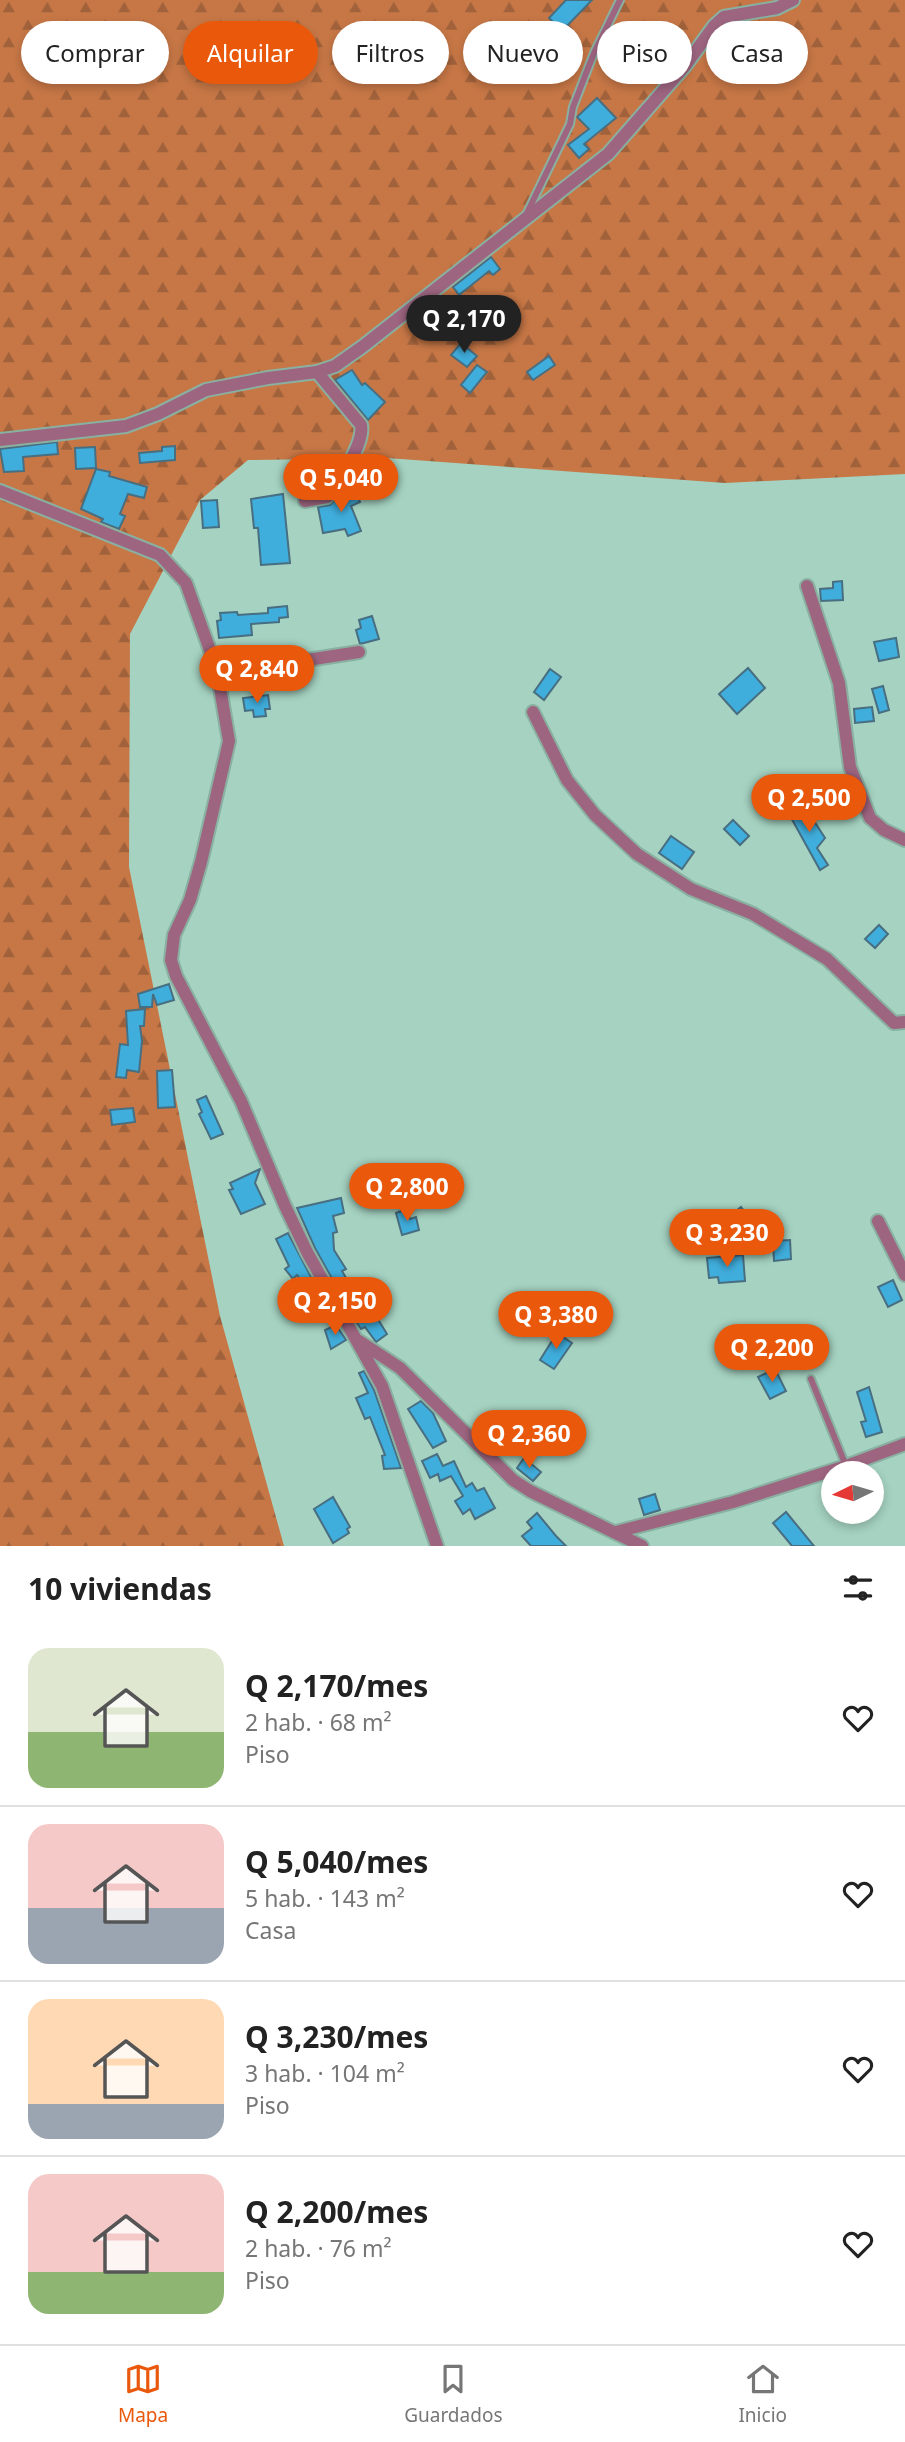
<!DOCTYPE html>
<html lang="es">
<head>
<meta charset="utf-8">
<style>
  body { margin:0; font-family:"Noto Sans",sans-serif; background:#f2f2f2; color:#222; height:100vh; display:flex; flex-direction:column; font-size:26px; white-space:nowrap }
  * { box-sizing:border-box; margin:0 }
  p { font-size:23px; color:#767676 }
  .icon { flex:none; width:38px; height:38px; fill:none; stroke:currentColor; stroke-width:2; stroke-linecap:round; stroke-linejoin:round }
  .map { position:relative; height:1546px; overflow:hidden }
  .panel { display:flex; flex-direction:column; background:#fff; flex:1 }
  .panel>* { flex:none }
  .banner { position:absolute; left:21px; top:21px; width:864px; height:63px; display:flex; gap:14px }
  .needle { width:46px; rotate:265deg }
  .tools { position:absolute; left:821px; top:1461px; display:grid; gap:14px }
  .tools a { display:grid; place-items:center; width:63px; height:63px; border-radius:50%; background:#fff; box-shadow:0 4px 10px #0003; font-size:35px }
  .price { position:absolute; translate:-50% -60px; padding:0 16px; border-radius:24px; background:#ea580c; color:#fff; font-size:23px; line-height:46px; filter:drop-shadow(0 2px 4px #0008) }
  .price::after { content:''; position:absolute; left:50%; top:42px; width:21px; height:16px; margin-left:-10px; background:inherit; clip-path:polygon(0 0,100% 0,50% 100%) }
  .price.current { background:#222; color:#fff }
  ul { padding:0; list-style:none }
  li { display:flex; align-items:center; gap:21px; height:175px; padding:0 28px }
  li+li { border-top:2px solid #e0e0e0 }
  li span { display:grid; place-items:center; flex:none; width:196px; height:140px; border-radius:21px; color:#555 }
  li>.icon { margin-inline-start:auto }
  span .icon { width:84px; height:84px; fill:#fffc; stroke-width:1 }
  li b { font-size:30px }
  h2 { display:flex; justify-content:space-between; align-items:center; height:84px; padding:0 28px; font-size:30px }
  .tag { padding:0 24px; border-radius:32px; background:#fff; box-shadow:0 4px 10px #0003; font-size:24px; line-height:63px }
  .tag.current { background:#ea580c; color:#fff }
  .menu { display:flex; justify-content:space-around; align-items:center; height:98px; border-top:2px solid #e0e0e0; background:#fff; font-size:19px; color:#767676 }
  .menu a { display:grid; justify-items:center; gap:4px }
  .menu .current { color:#ea580c }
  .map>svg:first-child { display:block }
</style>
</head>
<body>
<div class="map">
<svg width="905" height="1546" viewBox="0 0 905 1546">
  <defs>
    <pattern id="forest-firs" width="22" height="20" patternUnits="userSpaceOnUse" patternTransform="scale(1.75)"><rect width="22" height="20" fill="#c77746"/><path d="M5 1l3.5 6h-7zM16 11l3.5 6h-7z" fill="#a1623b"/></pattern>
  </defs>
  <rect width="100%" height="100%" fill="#a5d2c1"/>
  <polygon fill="url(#forest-firs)" points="0,0 905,0 905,474 725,483 387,458 248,460 200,500 130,634 129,867 220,1316 284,1546 0,1546"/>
  <g fill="#40aedd" stroke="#476e81" stroke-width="2">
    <polygon points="566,0 592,0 562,31 549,18"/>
    <polygon points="627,38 628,50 606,52 606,41"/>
    <polygon points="597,98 616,118 584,144 589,149 579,158 568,145 589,129 577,117"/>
    <polygon points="491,257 500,269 493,275 489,271 459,295 453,287"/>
    <polygon points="435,303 448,322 433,332 420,313"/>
    <polygon points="461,343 477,356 467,367 451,355"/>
    <polygon points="549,356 555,365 533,380 527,372"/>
    <polygon points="477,365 487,372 470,393 461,385"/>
    <polygon points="352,370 362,385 365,383 385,402 368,420 335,380"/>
    <polygon points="57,442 58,454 23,457 24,471 4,472 0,449"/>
    <polygon points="175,446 175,460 140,463 139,453 162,451 162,447"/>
    <polygon points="95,447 96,468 76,469 75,448"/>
    <polygon points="96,469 110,472 109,476 147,487 144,498 128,494 120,514 125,516 119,529 101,522 103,519 81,509"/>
    <polygon points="353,487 360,502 351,506 361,531 348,536 345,529 323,533 318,507 330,505 341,493"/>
    <polygon points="283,494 290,563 261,565 258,528 254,528 251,499"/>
    <polygon points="217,500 219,527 203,528 201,501"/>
    <polygon points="842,581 843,600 821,601 820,589 833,588 833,582"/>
    <polygon points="287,606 288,617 279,618 279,622 251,624 252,635 219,638 217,621 221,620 220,613 237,612 238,615 268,613 268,608"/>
    <polygon points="372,616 379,639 360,644 356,630 361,628 359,620"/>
    <polygon points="896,638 899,657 879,661 874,642"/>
    <polygon points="748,668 765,688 737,714 719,694"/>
    <polygon points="550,669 561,677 544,700 534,692"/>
    <polygon points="883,686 889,710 879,713 872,689"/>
    <polygon points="268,695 270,709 265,709 266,716 254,717 253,710 245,711 243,698"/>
    <polygon points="872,707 874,721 855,723 854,709"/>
    <polygon points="803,804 825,838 817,848 828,865 820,870 789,814"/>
    <polygon points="733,820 749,836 740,845 724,829"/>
    <polygon points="671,836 694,852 682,869 659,853"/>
    <polygon points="879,925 888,934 875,948 865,939"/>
    <polygon points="169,984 174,1000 157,1005 153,994 152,1007 140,1007 138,994"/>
    <polygon points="145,1009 144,1026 140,1026 142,1041 139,1072 127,1070 126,1078 116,1077 120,1044 128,1045 126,1011"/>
    <polygon points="172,1070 175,1107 158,1108 157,1071"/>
    <polygon points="206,1096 223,1134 211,1139 199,1114 202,1112 197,1100"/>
    <polygon points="133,1108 135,1122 112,1125 110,1110"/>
    <polygon points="260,1169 255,1183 265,1204 241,1214 229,1190 233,1189 230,1183"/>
    <polygon points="341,1198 344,1213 333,1216 337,1232 333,1233 334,1250 346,1269 342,1271 355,1293 360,1290 387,1334 376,1342 365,1327 361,1329 355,1320 315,1248 297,1208"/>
    <polygon points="741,1207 749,1217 726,1236 718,1226"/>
    <polygon points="407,1209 410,1219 416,1217 419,1230 402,1235 396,1213"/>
    <polygon points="288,1233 323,1300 318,1303 297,1275 293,1279 285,1269 289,1266 276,1239"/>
    <polygon points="790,1240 791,1259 774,1261 773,1241"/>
    <polygon points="743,1255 745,1281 719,1283 718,1277 709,1278 707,1258"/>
    <polygon points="893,1280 902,1300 888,1307 878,1287"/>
    <polygon points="336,1325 346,1340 331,1349 325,1330"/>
    <polygon points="557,1333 572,1343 554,1369 540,1360"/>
    <polygon points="775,1369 786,1391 770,1399 758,1377"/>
    <polygon points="364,1371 374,1390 401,1468 384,1469 382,1456 385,1455 370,1417 365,1419 356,1398 368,1393 359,1373"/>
    <polygon points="869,1387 882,1432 866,1437 861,1422 866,1421 857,1392"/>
    <polygon points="421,1401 433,1413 446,1441 433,1448 408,1409"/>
    <polygon points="437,1454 443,1466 454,1461 466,1487 472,1483 477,1491 484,1488 495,1508 475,1519 470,1509 463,1514 455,1501 463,1496 451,1476 440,1481 438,1474 430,1478 422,1461"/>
    <polygon points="524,1458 541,1472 533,1481 517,1468"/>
    <polygon points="655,1494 660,1510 644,1515 639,1499"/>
    <polygon points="333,1497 350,1527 347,1529 349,1533 333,1543 314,1509"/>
    <polygon points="786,1512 814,1546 792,1546 773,1523"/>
    <polygon points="537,1513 556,1536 566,1546 531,1546 522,1536 532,1528 527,1522"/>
  </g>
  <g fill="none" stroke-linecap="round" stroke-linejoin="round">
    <defs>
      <g id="lane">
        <polyline points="527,213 570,124 573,107 594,53 620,0"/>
        <polyline points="811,1379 846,1466"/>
      </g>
      <g id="street">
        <polyline points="0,440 126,426 158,414 206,390 268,378 317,372 335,366 362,347 608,154 685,66 714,26 724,17 777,8 793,0"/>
        <polyline points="0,491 160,555 186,583 217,670 229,741 201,862 190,900 174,935 171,960 176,976 241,1101 285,1206 307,1252 382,1386 437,1546"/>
        <path d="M305 501 327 497C338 482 365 443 361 425L317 372"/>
        <polyline points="807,586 839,683 850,767 870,818 884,830 905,840"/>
        <polyline points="217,670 275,665 359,652"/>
        <polyline points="533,712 567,780 595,815 637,854 691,889 753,914 827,959 894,1023 905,1022"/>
        <polyline points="878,1221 905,1275"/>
        <polyline points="359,1341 400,1368 513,1480 530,1491 642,1546"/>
        <polyline points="616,1532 733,1502 846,1466 905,1444"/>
      </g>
    </defs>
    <use href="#lane" stroke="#89b0a1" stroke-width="10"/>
    <use href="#street" stroke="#89b0a1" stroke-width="16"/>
    <use href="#lane" stroke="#9e6580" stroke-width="6"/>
    <use href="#street" stroke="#9e6580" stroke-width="12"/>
  </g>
</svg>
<div class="tools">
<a><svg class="needle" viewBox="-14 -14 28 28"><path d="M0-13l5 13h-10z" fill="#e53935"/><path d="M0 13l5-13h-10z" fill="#767676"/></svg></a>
</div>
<b class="price current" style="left:464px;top:355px">Q 2,170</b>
<b class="price" style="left:341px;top:514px">Q 5,040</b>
<b class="price" style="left:257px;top:705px">Q 2,840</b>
<b class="price" style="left:809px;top:834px">Q 2,500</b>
<b class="price" style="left:407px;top:1223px">Q 2,800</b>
<b class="price" style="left:727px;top:1269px">Q 3,230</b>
<b class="price" style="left:335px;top:1337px">Q 2,150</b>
<b class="price" style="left:556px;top:1351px">Q 3,380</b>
<b class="price" style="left:772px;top:1384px">Q 2,200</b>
<b class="price" style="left:529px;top:1470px">Q 2,360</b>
<div class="banner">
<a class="tag">Comprar</a>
<a class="tag current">Alquilar</a>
<a class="tag">Filtros</a>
<a class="tag">Nuevo</a>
<a class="tag">Piso</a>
<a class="tag">Casa</a>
</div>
</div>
<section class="panel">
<h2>10 viviendas<svg class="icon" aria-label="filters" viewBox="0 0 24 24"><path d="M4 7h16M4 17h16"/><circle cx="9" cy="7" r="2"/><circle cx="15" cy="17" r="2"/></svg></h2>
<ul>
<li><span style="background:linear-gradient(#dfe7d0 60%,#8fb573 0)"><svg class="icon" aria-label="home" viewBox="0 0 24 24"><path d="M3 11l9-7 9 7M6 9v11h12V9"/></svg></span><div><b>Q 2,170/mes</b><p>2 hab. · 68 m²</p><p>Piso</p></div><svg class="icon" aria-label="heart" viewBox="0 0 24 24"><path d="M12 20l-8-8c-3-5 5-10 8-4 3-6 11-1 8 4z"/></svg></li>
<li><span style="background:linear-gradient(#f6c9c9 60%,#9aa5b1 0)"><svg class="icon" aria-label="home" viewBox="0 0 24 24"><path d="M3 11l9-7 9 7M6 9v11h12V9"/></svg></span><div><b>Q 5,040/mes</b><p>5 hab. · 143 m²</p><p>Casa</p></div><svg class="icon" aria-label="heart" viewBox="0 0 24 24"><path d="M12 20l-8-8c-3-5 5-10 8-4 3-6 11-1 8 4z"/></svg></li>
<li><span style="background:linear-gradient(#ffd9b3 75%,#9aa5b1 0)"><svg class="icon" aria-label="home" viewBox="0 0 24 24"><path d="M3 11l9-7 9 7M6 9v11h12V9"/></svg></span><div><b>Q 3,230/mes</b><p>3 hab. · 104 m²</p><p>Piso</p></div><svg class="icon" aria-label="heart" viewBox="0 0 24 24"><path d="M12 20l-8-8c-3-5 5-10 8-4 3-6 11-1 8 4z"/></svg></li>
<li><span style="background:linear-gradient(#f6c9c9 70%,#8fb573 0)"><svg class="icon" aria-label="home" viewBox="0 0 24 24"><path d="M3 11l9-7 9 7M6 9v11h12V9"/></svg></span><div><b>Q 2,200/mes</b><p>2 hab. · 76 m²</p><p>Piso</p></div><svg class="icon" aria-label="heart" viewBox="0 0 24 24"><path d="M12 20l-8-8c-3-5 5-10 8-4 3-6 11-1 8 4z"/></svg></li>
</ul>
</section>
<nav class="menu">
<a class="current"><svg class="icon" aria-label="map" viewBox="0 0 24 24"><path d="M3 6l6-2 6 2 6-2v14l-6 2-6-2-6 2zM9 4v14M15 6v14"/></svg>Mapa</a>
<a><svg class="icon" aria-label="saved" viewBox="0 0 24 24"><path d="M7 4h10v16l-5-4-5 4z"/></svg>Guardados</a>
<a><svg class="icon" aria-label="home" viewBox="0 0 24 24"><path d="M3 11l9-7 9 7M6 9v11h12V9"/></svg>Inicio</a>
</nav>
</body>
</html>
